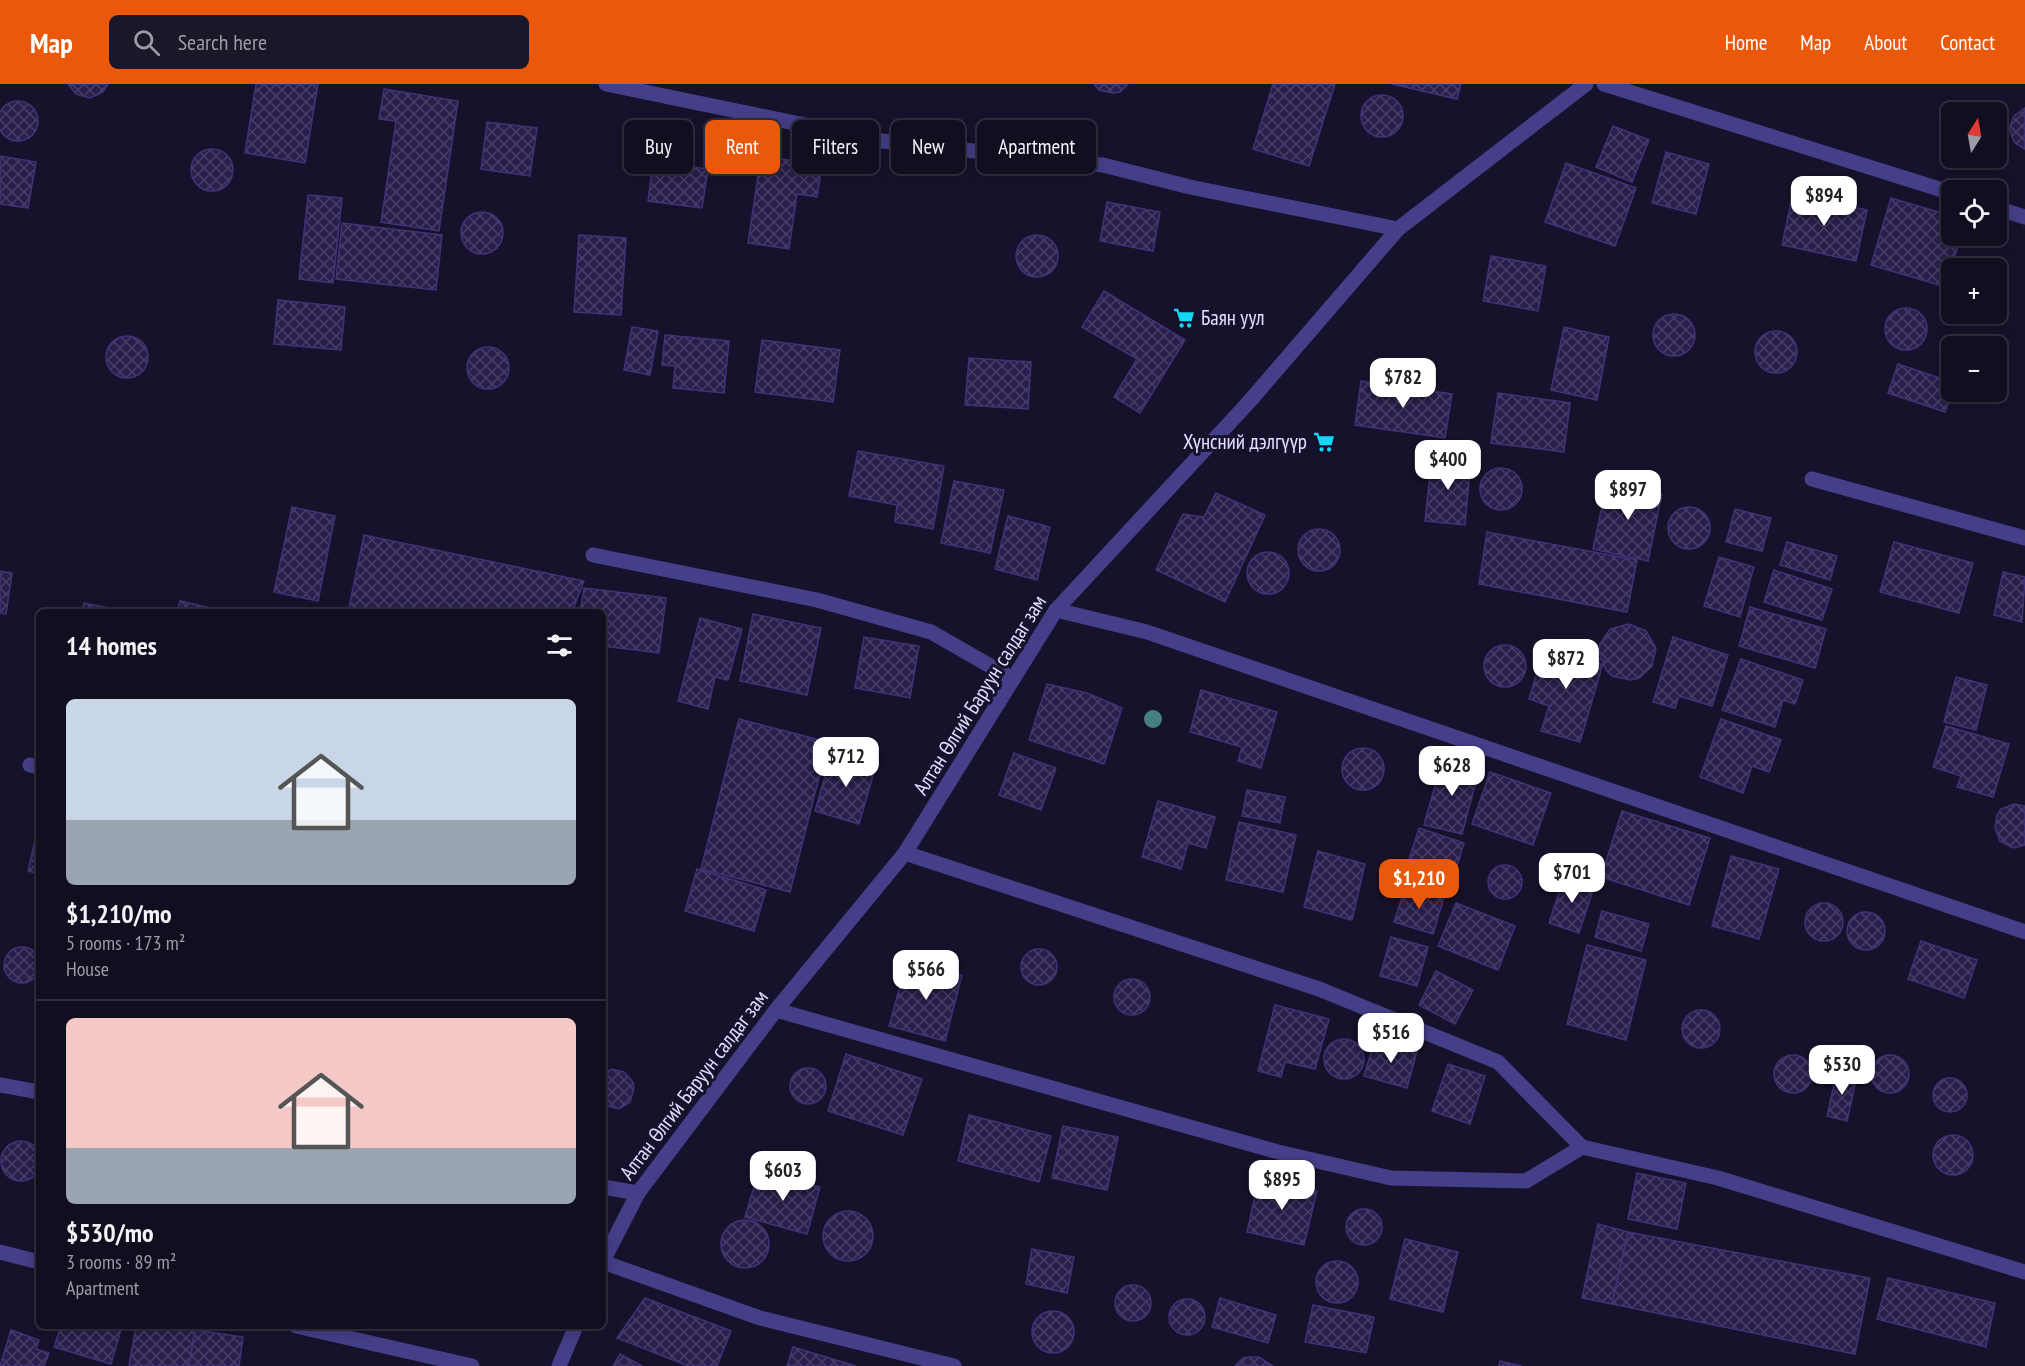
<!DOCTYPE html>
<html lang="en">
<head>
<meta charset="utf-8">
<style>
  body { margin:0; font-family:"PT Sans Narrow",sans-serif; background:#1a1729; color:#f1f3f6; height:100vh; display:flex; flex-direction:column; font-size:22px; white-space:nowrap }
  * { box-sizing:border-box; margin:0 }
  p { font-size:20px; color:#9c9ca5 }
  .icon { flex:none; width:33px; height:33px; fill:none; stroke:currentColor; stroke-width:2; stroke-linecap:round; stroke-linejoin:round }
  .map { position:relative; flex:1; overflow:hidden }
  .details { position:absolute; left:36px; top:525px; width:570px; height:720px; display:flex; flex-direction:column; background:#110e20; border-radius:9px; box-shadow:0 3px 15px #0003,0 0 0 2px #302e3e }
  .details>* { flex:none }
  .banner { position:absolute; left:624px; top:36px; width:570px; height:54px; display:flex; gap:12px }
  .needle { width:39px; rotate:11deg }
  .tools { position:absolute; left:1941px; top:18px; display:grid; gap:12px }
  .tools a { display:grid; place-items:center; width:66px; height:66px; border-radius:9px; background:#110e20; box-shadow:0 3px 15px #0003,0 0 0 2px #302e3e; font-size:30px }
  .price { position:absolute; translate:-50% -51px; padding:0 14px; border-radius:12px; background:#fff; color:#222; font-size:20px; line-height:39px; filter:drop-shadow(0 2px 3px #0008) }
  .price::after { content:''; position:absolute; left:50%; top:36px; width:18px; height:14px; margin-left:-9px; background:inherit; clip-path:polygon(0 0,100% 0,50% 100%) }
  .price.selected { background:#ea580c; color:#fff }
  ul { padding:0; list-style:none }
  li { display:grid; align-content:center; gap:12px; height:318px; padding:0 30px }
  li+li { border-top:2px solid #302e3e }
  li span { display:grid; place-items:center; height:186px; border-radius:9px; color:#555 }
  li>.icon { margin-inline-start:auto }
  span .icon { width:108px; height:108px; fill:#fffc; stroke-width:1 }
  li b { font-size:26px }
  h2 { display:flex; justify-content:space-between; align-items:center; height:72px; padding:0 30px; font-size:26px }
  .chip { padding:0 21px; border-radius:9px; background:#110e20; box-shadow:0 3px 15px #0003,0 0 0 2px #302e3e; font-size:21px; line-height:54px }
  .chip.selected { background:#ea580c; color:#fff }
  header { display:flex; align-items:center; gap:36px; box-sizing:border-box; height:84px; padding:0 30px; background:#ea580c; color:#fff }
  header strong { font-size:28px }
  nav { display:flex; gap:33px; margin-inline-start:auto; font-size:21px }
  .search { width:420px; height:54px; background:#1a1729; display:flex; align-items:center; gap:15px; box-sizing:border-box; padding:0 21px; border-radius:9px; color:#9c9ca5; font-size:22px }
  .map>svg:first-child { display:block }
</style>
</head>
<body>
<header>
<strong>Map</strong>
<div class="search"><svg class="icon" aria-label="search" viewBox="0 0 24 24"><circle cx="10" cy="10" r="6"/><path d="M15 15l6 6"/></svg>Search here</div>
<nav><a>Home</a><a>Map</a><a>About</a><a>Contact</a></nav>
</header>
<div class="map">
<svg width="2025" height="1282" viewBox="0 0 2025 1282">
  <defs>
    <pattern id="building-cross-hatch" width="8" height="8" patternUnits="userSpaceOnUse" patternTransform="scale(1.5)"><rect width="8" height="8" fill="#291f4c"/><path d="M0 0l8 8M0 8l8-8" fill="none" stroke="#483f67"/></pattern>
  </defs>
  <rect width="100%" height="100%" fill="#17122b"/>
  <g fill="url(#building-cross-hatch)" stroke="#413277" stroke-width="1.5">
    <polygon points="68,0 108,0 103,8 90,14 76,10"/>
    <polygon points="256,0 318,0 305,79 245,69"/>
    <polygon points="1094,0 1128,0 1120,8 1113,9 1099,6"/>
    <polygon points="1273,0 1335,0 1309,82 1253,65"/>
    <polygon points="1392,0 1461,0 1457,15"/>
    <polygon points="384,5 458,17 439,147 381,138 396,37 379,35"/>
    <circle cx="1382" cy="32" r="21"/>
    <circle cx="18" cy="37" r="20"/>
    <polygon points="2025,24 2025,65 2014,58 2009,44 2014,32"/>
    <polygon points="487,38 537,44 530,92 481,85"/>
    <polygon points="1613,42 1649,56 1632,98 1596,83"/>
    <circle cx="212" cy="86" r="21"/>
    <polygon points="1666,68 1709,80 1696,130 1652,119"/>
    <polygon points="0,72 36,78 28,124 0,120"/>
    <polygon points="761,72 822,81 817,113 797,110 789,165 748,159"/>
    <polygon points="653,78 708,85 702,124 648,117"/>
    <polygon points="1566,79 1636,104 1615,162 1545,138"/>
    <polygon points="1793,109 1867,126 1856,177 1782,161"/>
    <polygon points="308,111 342,114 333,199 299,195"/>
    <polygon points="1891,114 1952,132 1952,152 1961,152 1946,203 1871,181"/>
    <polygon points="1107,118 1160,128 1153,167 1100,157"/>
    <circle cx="482" cy="149" r="21"/>
    <polygon points="342,139 442,151 436,206 336,195"/>
    <circle cx="1037" cy="172" r="21"/>
    <polygon points="579,151 626,154 621,231 574,228"/>
    <polygon points="1491,172 1546,182 1538,227 1483,217"/>
    <polygon points="1104,207 1185,256 1140,329 1114,313 1137,275 1082,243"/>
    <polygon points="278,216 345,223 341,266 274,260"/>
    <circle cx="1906" cy="245" r="21"/>
    <circle cx="1674" cy="251" r="21"/>
    <polygon points="632,243 658,247 650,291 624,286"/>
    <polygon points="1564,243 1609,253 1597,316 1551,306"/>
    <circle cx="1776" cy="268" r="21"/>
    <polygon points="665,251 729,257 724,309 673,304 675,282 662,281"/>
    <circle cx="127" cy="273" r="21"/>
    <polygon points="762,256 840,266 833,318 755,308"/>
    <circle cx="488" cy="284" r="21"/>
    <polygon points="969,274 1031,278 1028,325 965,321"/>
    <polygon points="1898,280 1952,298 1952,308 1945,328 1888,309"/>
    <polygon points="1361,297 1452,310 1445,354 1355,341"/>
    <polygon points="1498,309 1570,319 1564,368 1491,359"/>
    <polygon points="858,367 944,382 933,445 895,438 897,421 849,412"/>
    <polygon points="1432,372 1471,376 1465,441 1425,437"/>
    <circle cx="1501" cy="405" r="21"/>
    <polygon points="954,397 1004,406 990,469 941,459"/>
    <polygon points="1607,398 1662,410 1648,477 1593,465"/>
    <polygon points="1216,409 1265,431 1225,518 1156,486 1183,430 1204,433"/>
    <circle cx="1689" cy="444" r="21"/>
    <polygon points="292,423 335,432 318,517 274,508"/>
    <polygon points="1735,425 1771,434 1762,467 1726,458"/>
    <polygon points="1008,432 1050,443 1037,496 995,485"/>
    <circle cx="1319" cy="466" r="21"/>
    <polygon points="1487,448 1637,476 1627,528 1479,500"/>
    <polygon points="364,451 584,497 572,528 348,528"/>
    <polygon points="1787,458 1837,472 1830,496 1780,481"/>
    <polygon points="1894,458 1973,479 1959,529 1880,508"/>
    <circle cx="1268" cy="489" r="21"/>
    <polygon points="1719,473 1754,483 1740,533 1704,522"/>
    <polygon points="1774,486 1832,505 1822,536 1764,518"/>
    <polygon points="0,487 12,489 6,530 0,529"/>
    <polygon points="2003,488 2025,493 2022,538 1994,531"/>
    <polygon points="584,504 666,514 659,569 603,562 603,528 580,528"/>
    <polygon points="180,517 229,528 177,528"/>
    <polygon points="84,519 128,528 82,528"/>
    <polygon points="1750,523 1826,545 1815,584 1739,562"/>
    <polygon points="753,530 821,544 807,611 740,597"/>
    <polygon points="700,534 742,545 728,596 715,593 708,625 678,617"/>
    <polygon points="1629,540 1646,547 1656,564 1652,582 1639,594 1630,596 1612,592 1606,586 1599,569 1600,560 1610,545"/>
    <polygon points="864,553 919,562 910,614 855,604"/>
    <polygon points="1673,553 1728,571 1712,622 1679,612 1675,624 1653,618"/>
    <polygon points="1546,559 1604,576 1580,658 1541,647 1549,622 1529,615"/>
    <circle cx="1505" cy="582" r="21"/>
    <polygon points="1741,575 1803,596 1795,620 1783,616 1775,643 1722,626"/>
    <polygon points="1956,593 1987,601 1976,646 1944,638"/>
    <polygon points="1047,600 1087,609 1122,624 1104,680 1029,656"/>
    <polygon points="1201,606 1277,628 1261,684 1238,677 1242,663 1190,648"/>
    <polygon points="739,635 828,658 790,808 701,785"/>
    <polygon points="1721,635 1781,656 1769,688 1752,682 1743,709 1700,693"/>
    <polygon points="1946,642 2009,660 1993,713 1957,703 1961,692 1933,683"/>
    <circle cx="1363" cy="685" r="21"/>
    <polygon points="832,668 876,681 859,740 815,727"/>
    <polygon points="1014,669 1056,684 1041,726 999,711"/>
    <polygon points="1442,676 1479,686 1462,750 1424,741"/>
    <polygon points="1490,688 1551,709 1533,761 1472,740"/>
    <polygon points="1247,706 1285,713 1280,739 1242,732"/>
    <polygon points="1158,717 1215,733 1206,764 1188,759 1181,785 1142,773"/>
    <polygon points="2014,720 2025,722 2025,761 2013,764 2000,757 1995,744 1997,731 2001,725"/>
    <polygon points="1622,727 1710,754 1689,821 1601,793"/>
    <polygon points="1239,738 1296,751 1283,808 1226,796"/>
    <polygon points="39,739 39,790 28,787"/>
    <polygon points="1419,744 1464,759 1451,803 1405,788"/>
    <polygon points="1318,767 1365,780 1352,836 1304,823"/>
    <polygon points="1731,772 1779,785 1759,855 1712,842"/>
    <circle cx="1505" cy="798" r="17"/>
    <polygon points="697,785 766,806 754,847 685,827"/>
    <polygon points="1565,790 1595,800 1579,849 1549,839"/>
    <polygon points="1406,801 1444,813 1433,850 1394,838"/>
    <polygon points="1456,819 1515,842 1498,886 1438,862"/>
    <circle cx="1824" cy="838" r="19"/>
    <polygon points="1602,827 1649,840 1641,867 1595,853"/>
    <circle cx="1866" cy="847" r="19"/>
    <polygon points="1391,853 1428,863 1417,902 1380,892"/>
    <polygon points="1921,857 1977,876 1964,914 1908,895"/>
    <polygon points="1587,861 1646,876 1626,956 1567,940"/>
    <circle cx="22" cy="881" r="18"/>
    <circle cx="1039" cy="883" r="18"/>
    <polygon points="907,877 962,891 945,957 889,942"/>
    <polygon points="1436,887 1473,906 1455,940 1419,921"/>
    <circle cx="1132" cy="913" r="18"/>
    <polygon points="1275,921 1329,935 1315,985 1285,978 1281,993 1258,987"/>
    <circle cx="1701" cy="945" r="19"/>
    <circle cx="1344" cy="975" r="20"/>
    <polygon points="1375,955 1417,968 1407,1004 1364,992"/>
    <polygon points="846,970 922,995 903,1051 828,1027"/>
    <circle cx="1890" cy="990" r="19"/>
    <circle cx="1793" cy="990" r="19"/>
    <polygon points="1448,980 1485,992 1470,1040 1432,1027"/>
    <circle cx="808" cy="1002" r="18"/>
    <polygon points="612,985 624,988 633,998 634,1004 630,1018 619,1025 603,1021 603,989"/>
    <polygon points="1837,987 1857,992 1847,1037 1827,1032"/>
    <circle cx="1950" cy="1011" r="17"/>
    <polygon points="969,1031 1051,1052 1039,1098 958,1077"/>
    <polygon points="1063,1042 1118,1053 1107,1106 1052,1094"/>
    <circle cx="1953" cy="1071" r="20"/>
    <circle cx="21" cy="1077" r="20"/>
    <polygon points="759,1086 820,1103 807,1150 745,1133"/>
    <polygon points="1637,1089 1686,1099 1677,1145 1628,1135"/>
    <polygon points="1259,1094 1317,1107 1304,1161 1247,1148"/>
    <circle cx="1364" cy="1143" r="18"/>
    <circle cx="848" cy="1152" r="25"/>
    <circle cx="745" cy="1160" r="24"/>
    <polygon points="1598,1140 1628,1148 1612,1220 1582,1214"/>
    <polygon points="1628,1148 1870,1194 1855,1270 1612,1220"/>
    <polygon points="1405,1155 1458,1168 1443,1228 1390,1215"/>
    <polygon points="1032,1165 1074,1173 1067,1209 1026,1200"/>
    <circle cx="1337" cy="1198" r="21"/>
    <polygon points="1888,1194 1995,1219 1986,1263 1877,1235"/>
    <circle cx="1133" cy="1219" r="18"/>
    <polygon points="645,1214 731,1247 717,1282 688,1282 617,1254"/>
    <polygon points="1220,1214 1276,1231 1268,1259 1212,1243"/>
    <circle cx="1187" cy="1233" r="18"/>
    <polygon points="1313,1221 1374,1233 1366,1269 1305,1258"/>
    <circle cx="1053" cy="1248" r="21"/>
    <polygon points="61,1242 122,1242 111,1280 54,1263"/>
    <polygon points="136,1242 171,1242 195,1246 189,1282 129,1282"/>
    <polygon points="11,1246 39,1256 36,1265 49,1269 44,1282 0,1282"/>
    <polygon points="195,1246 243,1253 239,1282 189,1282"/>
    <polygon points="793,1263 856,1282 787,1282"/>
    <polygon points="620,1270 642,1282 613,1282"/>
    <polygon points="1250,1273 1259,1273 1273,1282 1235,1282 1243,1274"/>
    <polygon points="1500,1277 1522,1282 1499,1282"/>
  </g>
  <g fill="none" stroke-linecap="round" stroke-linejoin="round">
    <g stroke="#443f88" stroke-width="15">
      <polyline points="606,0 882,57 1103,81 1190,103 1398,145"/>
      <polyline points="1604,0 1952,109"/>
      <polyline points="1996,124 2025,133"/>
      <polyline points="1812,395 2025,454"/>
      <polyline points="593,471 817,516 931,548 1013,595"/>
      <polyline points="1056,526 1147,548 2025,848"/>
      <polyline points="30,681 39,683"/>
      <polyline points="905,769 1319,905 1498,978 1582,1063"/>
      <polyline points="776,926 1278,1068 1391,1094 1526,1097 1582,1063 1718,1094 2025,1188"/>
      <polyline points="0,1001 39,1008"/>
      <polyline points="603,1103 638,1109"/>
      <polyline points="0,1168 39,1178"/>
      <polyline points="603,1177 638,1109 776,926 905,769 1056,526 1248,319 1398,145 1586,0"/>
      <polyline points="603,1178 760,1234 954,1282"/>
      <polyline points="296,1242 472,1282"/>
      <polyline points="559,1282 576,1242"/>
    </g>
  </g>
  <circle fill="#45827f" cx="1153" cy="635" r="9"/>
  <defs>
    <symbol id="supermarket-bare" viewBox="-9 -9 18 18"><path d="M-6-5.5h2.5l.6 2H6L4.5 2H-2.5L-4.4-4H-6ZM-1.5 3.2a1.3 1.3 0 1 0 .1 0ZM3 3.2a1.3 1.3 0 1 0 .1 0Z" fill="#11d9f7" stroke="#17122b" stroke-width="2.5" paint-order="stroke"/></symbol>
  </defs>
  <g fill-rule="evenodd">
    <use href="#supermarket-bare" x="1169" y="219" width="30" height="30"/>
    <use href="#supermarket-bare" x="1309" y="343" width="30" height="30"/>
  </g>
  <g text-anchor="middle" stroke-width="6" stroke-linejoin="round" paint-order="stroke">
    <g font-size="21" fill="#e2defe" stroke="#17122b" text-anchor="start">
      <text x="1201" y="241">Баян уул</text>
      <text x="1307" y="365" text-anchor="end">Хүнсний дэлгүүр</text>
    </g>
    <g font-size="21" fill="#e2defe" stroke="#17122b">
      <text transform="translate(980 611) rotate(-58)" y="7">Алтан Өлгий Баруун салдаг зам</text>
      <text transform="translate(694 1001) rotate(-53)" y="7">Алтан Өлгий Баруун салдаг зам</text>
    </g>
  </g>
</svg>
<div class="tools">
<a><svg class="needle" viewBox="-14 -14 28 28"><path d="M0-13l5 13h-10z" fill="#e53935"/><path d="M0 13l5-13h-10z" fill="#9c9ca5"/></svg></a>
<a><svg class="icon" aria-label="locate" viewBox="0 0 24 24"><circle cx="12" cy="12" r="6"/><path d="M12 2v4M12 18v4M2 12h4M18 12h4"/></svg></a>
<a>+</a>
<a>−</a>
</div>
<b class="price" style="left:1824px;top:143px">$894</b>
<b class="price" style="left:1403px;top:325px">$782</b>
<b class="price" style="left:1448px;top:407px">$400</b>
<b class="price" style="left:1628px;top:437px">$897</b>
<b class="price" style="left:1566px;top:606px">$872</b>
<b class="price" style="left:846px;top:704px">$712</b>
<b class="price" style="left:1452px;top:713px">$628</b>
<b class="price" style="left:1572px;top:820px">$701</b>
<b class="price selected" style="left:1419px;top:826px">$1,210</b>
<b class="price" style="left:926px;top:917px">$566</b>
<b class="price" style="left:1391px;top:980px">$516</b>
<b class="price" style="left:1842px;top:1012px">$530</b>
<b class="price" style="left:783px;top:1118px">$603</b>
<b class="price" style="left:1282px;top:1127px">$895</b>
<div class="banner">
<a class="chip">Buy</a>
<a class="chip selected">Rent</a>
<a class="chip">Filters</a>
<a class="chip">New</a>
<a class="chip">Apartment</a>
</div>
<section class="details">
<h2>14 homes<svg class="icon" aria-label="filters" viewBox="0 0 24 24"><path d="M4 7h16M4 17h16"/><circle cx="9" cy="7" r="2"/><circle cx="15" cy="17" r="2"/></svg></h2>
<ul>
<li><span style="background:linear-gradient(#c9d6e8 65%,#9aa5b1 0)"><svg class="icon" aria-label="home" viewBox="0 0 24 24"><path d="M3 11l9-7 9 7M6 9v11h12V9"/></svg></span><div><b>$1,210/mo</b><p>5 rooms · 173 m²</p><p>House</p></div></li>
<li><span style="background:linear-gradient(#f6c9c9 70%,#9aa5b1 0)"><svg class="icon" aria-label="home" viewBox="0 0 24 24"><path d="M3 11l9-7 9 7M6 9v11h12V9"/></svg></span><div><b>$530/mo</b><p>3 rooms · 89 m²</p><p>Apartment</p></div></li>
</ul>
</section>
</div>
</body>
</html>
